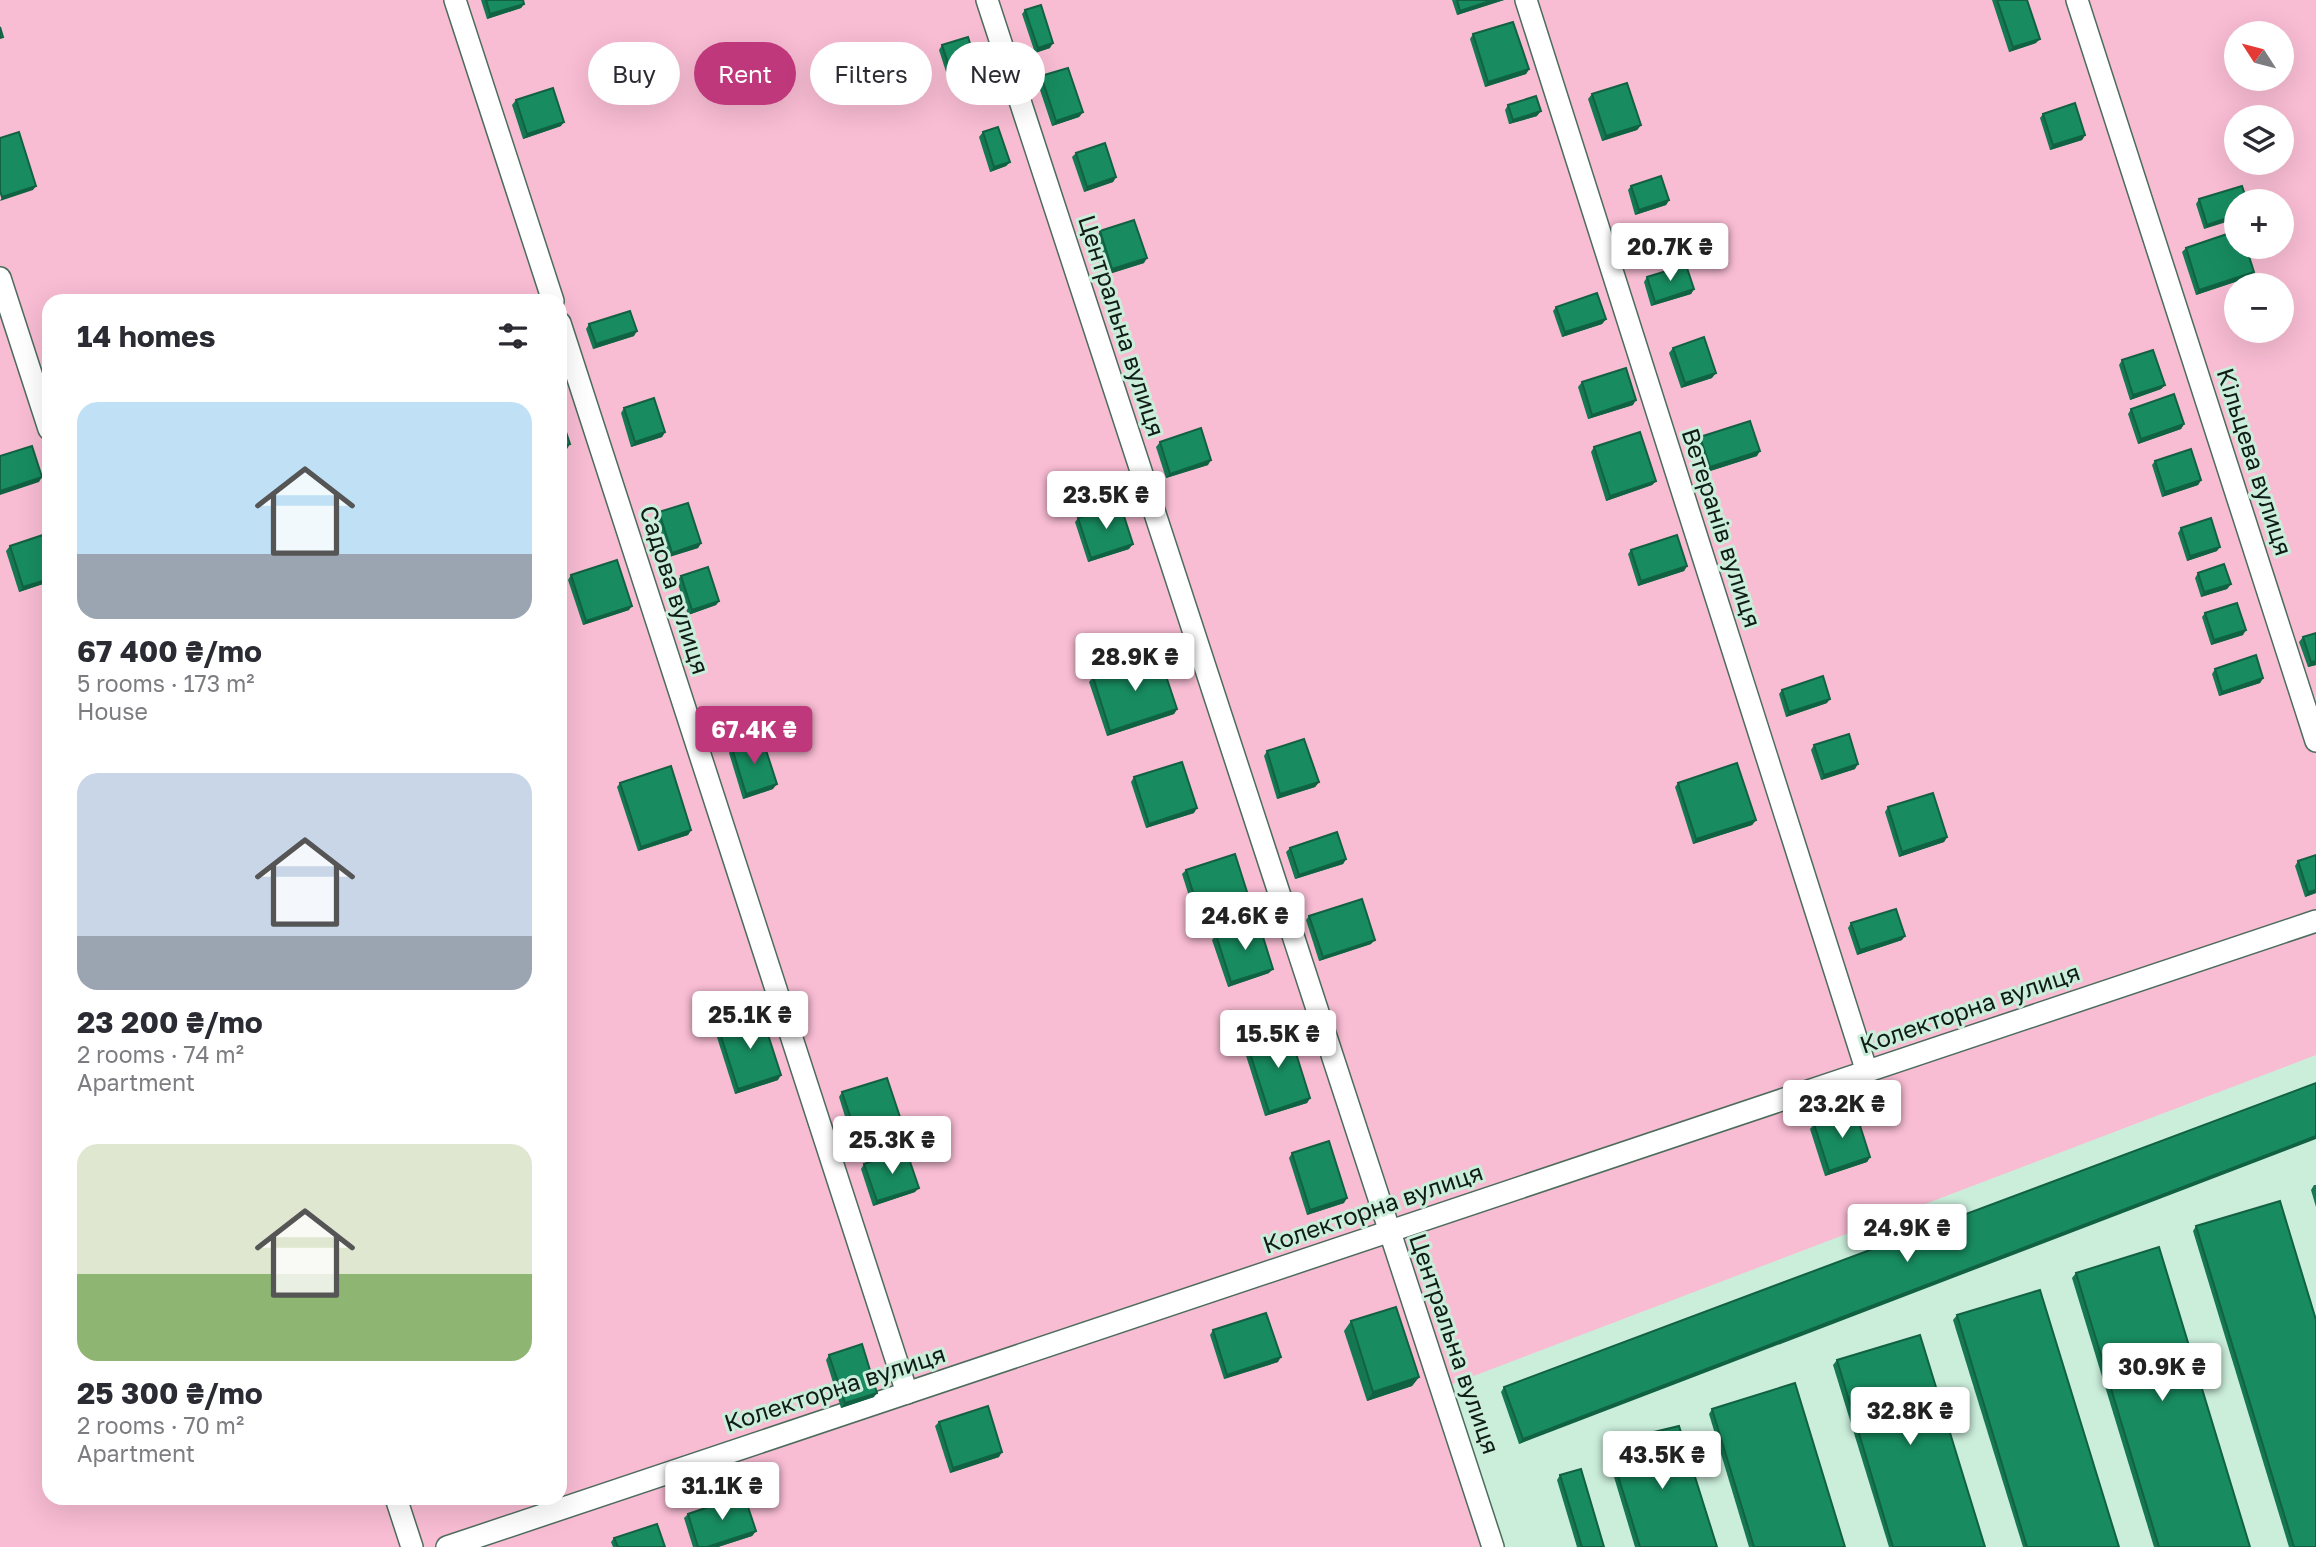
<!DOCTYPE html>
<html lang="en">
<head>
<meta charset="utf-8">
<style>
  body { margin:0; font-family:"Golos Text",sans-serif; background:#f2f2f3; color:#2b2b33; height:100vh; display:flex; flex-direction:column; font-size:26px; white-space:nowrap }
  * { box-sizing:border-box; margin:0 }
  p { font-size:23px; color:#7c7c81 }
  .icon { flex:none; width:38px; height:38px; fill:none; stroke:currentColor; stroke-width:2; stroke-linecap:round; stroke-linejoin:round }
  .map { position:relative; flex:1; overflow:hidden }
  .sheet { position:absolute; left:42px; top:294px; width:525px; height:1211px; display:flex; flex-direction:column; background:#fff; border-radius:21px; box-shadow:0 7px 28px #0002 }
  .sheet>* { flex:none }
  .guide { position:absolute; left:588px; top:42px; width:665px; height:63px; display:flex; gap:14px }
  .needle { width:46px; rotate:306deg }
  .fabs { position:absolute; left:2224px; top:21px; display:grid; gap:14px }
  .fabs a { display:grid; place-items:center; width:70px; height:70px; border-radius:50%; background:#fff; box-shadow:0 7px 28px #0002; font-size:35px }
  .price { position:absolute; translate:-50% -60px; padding:0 16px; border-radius:7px; background:#fff; color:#222; font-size:23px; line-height:46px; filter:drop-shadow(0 2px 4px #0008) }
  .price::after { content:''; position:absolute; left:50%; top:42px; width:21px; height:16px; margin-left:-10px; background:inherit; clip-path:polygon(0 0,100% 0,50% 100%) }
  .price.on { background:#be387b; color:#fff }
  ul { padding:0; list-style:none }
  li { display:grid; align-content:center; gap:14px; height:371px; padding:0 35px }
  li span { display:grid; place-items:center; height:217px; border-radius:21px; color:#555 }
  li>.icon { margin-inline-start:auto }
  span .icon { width:126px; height:126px; fill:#fffc; stroke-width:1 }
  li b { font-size:30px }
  h2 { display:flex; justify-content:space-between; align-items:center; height:84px; padding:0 35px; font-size:30px }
  .tag { padding:0 24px; border-radius:32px; background:#fff; box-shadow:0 7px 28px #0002; font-size:24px; line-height:63px }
  .tag.on { background:#be387b; color:#fff }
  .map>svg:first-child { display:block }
</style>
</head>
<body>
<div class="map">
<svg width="2316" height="1547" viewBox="0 0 2316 1547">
  <rect width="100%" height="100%" fill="#cbeedb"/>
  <path fill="#f8bcd3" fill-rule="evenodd" d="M0 0H2316V1055L1442 1388 1493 1547H0ZM2236 33H2282V79H2236ZM2236 117H2282V163H2236ZM2236 201H2282V247H2236ZM2236 285H2282V331H2236ZM49 301H560V1498H49Z"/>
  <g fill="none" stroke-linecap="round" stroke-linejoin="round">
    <defs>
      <g id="lane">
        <polyline points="455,0 553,301"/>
        <polyline points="987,0 1493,1547"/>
        <polyline points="1526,0 1867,1072"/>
        <polyline points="2077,0 2316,741"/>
        <polyline points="0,278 49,429"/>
        <polyline points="560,323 907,1393"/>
        <polyline points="396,1498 412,1547"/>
        <polyline points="447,1547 2316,921"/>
      </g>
    </defs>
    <use href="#lane" stroke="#4d6c5c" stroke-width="24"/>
    <use href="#lane" stroke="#fff" stroke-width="21"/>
  </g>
  <g fill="#157853">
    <polygon points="481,0 523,0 524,4 521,8 487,19"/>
    <polygon points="1452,0 1504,0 1457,15"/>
    <polygon points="1992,0 2027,0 2036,43 2009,52"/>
    <polygon points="1025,10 1050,48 1035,53 1022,14"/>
    <polygon points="1473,34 1529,69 1526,74 1485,87 1470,39"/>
    <polygon points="942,45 978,68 975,73 949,81 939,50"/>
    <polygon points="1041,76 1083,112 1079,117 1052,126 1037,81"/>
    <polygon points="1592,94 1641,125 1637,130 1602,141 1588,99"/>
    <polygon points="516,100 561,126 523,139 512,105"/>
    <polygon points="1508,105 1537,116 1509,124 1505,110"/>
    <polygon points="2043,114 2085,135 2082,140 2050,150 2040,118"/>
    <polygon points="983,132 1010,162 1006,166 990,172 979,137"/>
    <polygon points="1076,153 1116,177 1113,182 1084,192 1072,157"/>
    <polygon points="1631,186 1669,200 1666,205 1635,215 1628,190"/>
    <polygon points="2199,199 2247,201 2204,229 2196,204"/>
    <polygon points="1100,231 1144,263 1109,274 1097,236"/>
    <polygon points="2186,248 2254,272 2250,277 2196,295 2182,252"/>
    <polygon points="1647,277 1694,289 1691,294 1651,306 1644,282"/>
    <polygon points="1556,307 1606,319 1602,324 1562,337 1553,311"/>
    <polygon points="589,324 634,336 593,349 586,329"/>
    <polygon points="1673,348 1712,378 1681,388 1669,353"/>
    <polygon points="2122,360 2165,385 2161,389 2130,400 2119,365"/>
    <polygon points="1582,382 1633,405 1588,419 1578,387"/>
    <polygon points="624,408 665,432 662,437 631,447 621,413"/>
    <polygon points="2131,409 2184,424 2181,429 2138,444 2128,414"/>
    <polygon points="1700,437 1757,456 1707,472 1697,441"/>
    <polygon points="1160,442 1208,465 1166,478 1156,447"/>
    <polygon points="1594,447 1656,481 1652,485 1606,501 1591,452"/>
    <polygon points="2155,461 2201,480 2198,485 2162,497 2152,465"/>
    <polygon points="659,512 701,543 698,548 669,557 656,517"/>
    <polygon points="1078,518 1129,549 1088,562 1075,522"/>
    <polygon points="2181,528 2217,551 2187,561 2178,533"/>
    <polygon points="49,533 49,582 19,592 6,551 10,546"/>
    <polygon points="1631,550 1687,566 1684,571 1638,586 1628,554"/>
    <polygon points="2198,573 2231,584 2227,589 2201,597 2195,578"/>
    <polygon points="571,575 629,610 583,625 568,580"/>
    <polygon points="681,576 719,601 716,605 688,615 677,581"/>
    <polygon points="2205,613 2243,635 2211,645 2202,617"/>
    <polygon points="2303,637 2316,665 2308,667 2299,642"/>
    <polygon points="49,640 49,661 44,645 47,641"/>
    <polygon points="2215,669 2263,678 2260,683 2219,696 2212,674"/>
    <polygon points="1093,677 1177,709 1174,714 1107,736 1089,682"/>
    <polygon points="1782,690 1827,703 1786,717 1779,694"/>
    <polygon points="1814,745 1855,769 1821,780 1811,750"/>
    <polygon points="732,748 773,789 743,799 729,753"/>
    <polygon points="1267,751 1319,782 1315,787 1277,799 1264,756"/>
    <polygon points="1134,777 1194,813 1146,828 1131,782"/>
    <polygon points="620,783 691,830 688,835 638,851 617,787"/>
    <polygon points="1678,783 1756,820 1752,825 1693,844 1675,787"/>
    <polygon points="1888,807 1947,837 1944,842 1899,857 1885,812"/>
    <polygon points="1290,848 1346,859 1343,864 1295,879 1286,852"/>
    <polygon points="2298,861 2316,893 2305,897 2295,866"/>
    <polygon points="1186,870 1244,899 1195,915 1182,874"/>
    <polygon points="1309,916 1371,944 1319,961 1306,920"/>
    <polygon points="1851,923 1902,940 1857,955 1848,928"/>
    <polygon points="1216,935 1269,973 1228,987 1212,940"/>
    <polygon points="718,1027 778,1080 735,1094 715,1031"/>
    <polygon points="1246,1041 1310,1098 1307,1103 1265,1116 1243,1046"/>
    <polygon points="2316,1083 1519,1444 1501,1392 1504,1387"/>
    <polygon points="842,1092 900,1117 896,1121 851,1136 839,1097"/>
    <polygon points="1814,1124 1870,1157 1867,1162 1825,1176 1810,1129"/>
    <polygon points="1292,1153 1344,1203 1307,1215 1289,1158"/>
    <polygon points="864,1164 915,1192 873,1206 861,1169"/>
    <polygon points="2314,1185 2316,1185 2316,1207 2311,1190"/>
    <polygon points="2196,1226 2316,1547 2289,1547 2193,1231"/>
    <polygon points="2076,1273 2250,1547 2154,1547 2072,1278"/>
    <polygon points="1957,1315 2119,1547 2023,1547 1953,1320"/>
    <polygon points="1351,1321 1419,1377 1412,1386 1367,1401 1344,1331"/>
    <polygon points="1213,1330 1278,1362 1224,1379 1210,1335"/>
    <polygon points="829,1355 874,1397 841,1408 826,1360"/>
    <polygon points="1837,1360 1985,1547 1889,1547 1833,1365"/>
    <polygon points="1712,1409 1845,1547 1749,1547 1709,1414"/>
    <polygon points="939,1422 999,1457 950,1473 935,1426"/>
    <polygon points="1608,1443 1717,1547 1635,1547 1605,1447"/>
    <polygon points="1560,1475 1604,1547 1577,1547 1557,1480"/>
    <polygon points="688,1514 756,1531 752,1536 718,1547 693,1547 684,1518"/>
    <polygon points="614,1538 665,1547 613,1547 611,1542"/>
  </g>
  <g fill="#116243">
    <polygon points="1493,0 1504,0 1457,15 1460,11"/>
    <polygon points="524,4 521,8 487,19 490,14"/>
    <polygon points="2040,39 2036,43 2009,52 2013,47"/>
    <polygon points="1053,43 1050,48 1035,53 1038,48"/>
    <polygon points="978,68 975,73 949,81 952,76"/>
    <polygon points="1529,69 1526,74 1485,87 1488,82"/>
    <polygon points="1541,111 1537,116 1509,124 1513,120"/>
    <polygon points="1083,112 1079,117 1052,126 1056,121"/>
    <polygon points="564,122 561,126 523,139 527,134"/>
    <polygon points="1641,125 1637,130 1602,141 1606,136"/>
    <polygon points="2085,135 2082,140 2050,150 2053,145"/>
    <polygon points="1010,162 1006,166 990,172 994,167"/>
    <polygon points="1116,177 1113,182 1084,192 1087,187"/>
    <polygon points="36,186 33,190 0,201 2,197"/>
    <polygon points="1669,200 1666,205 1635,215 1639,210"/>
    <polygon points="2236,215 2236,219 2204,229 2207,225"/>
    <polygon points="1147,258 1144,263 1109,274 1112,269"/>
    <polygon points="2254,272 2250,277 2196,295 2199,290"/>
    <polygon points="1694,289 1691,294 1651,306 1655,302"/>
    <polygon points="1606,319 1602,324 1562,337 1565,332"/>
    <polygon points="637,331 634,336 593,349 596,344"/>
    <polygon points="1716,373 1712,378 1681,388 1685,383"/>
    <polygon points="2165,385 2161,389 2130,400 2133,395"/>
    <polygon points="1636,400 1633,405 1588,419 1592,415"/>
    <polygon points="2184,424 2181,429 2138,444 2141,439"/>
    <polygon points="665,432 662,437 631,447 635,442"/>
    <polygon points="570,444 567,449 560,451 560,447"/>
    <polygon points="1760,451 1757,456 1707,472 1710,467"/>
    <polygon points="1211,460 1208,465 1166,478 1170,474"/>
    <polygon points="42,477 39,482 0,495 0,491"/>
    <polygon points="2201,480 2198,485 2162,497 2165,492"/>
    <polygon points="1656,481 1652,485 1606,501 1610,496"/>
    <polygon points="701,543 698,548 669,557 672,553"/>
    <polygon points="1133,544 1129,549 1088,562 1091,558"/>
    <polygon points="2220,547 2217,551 2187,561 2190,556"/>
    <polygon points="1687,566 1684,571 1638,586 1641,581"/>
    <polygon points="49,579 49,582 19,592 23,587"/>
    <polygon points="2231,584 2227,589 2201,597 2204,592"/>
    <polygon points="719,601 716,605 688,615 692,610"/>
    <polygon points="632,606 629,610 583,625 586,621"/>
    <polygon points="2246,630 2243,635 2211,645 2214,640"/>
    <polygon points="2316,661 2316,665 2308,667 2311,662"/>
    <polygon points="2263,678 2260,683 2219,696 2222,692"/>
    <polygon points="1830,699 1827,703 1786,717 1789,712"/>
    <polygon points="1177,709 1174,714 1107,736 1110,731"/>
    <polygon points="1858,764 1855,769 1821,780 1824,775"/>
    <polygon points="1319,782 1315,787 1277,799 1280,794"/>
    <polygon points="777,784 773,789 743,799 746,794"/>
    <polygon points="1197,808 1194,813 1146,828 1149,824"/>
    <polygon points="1756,820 1752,825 1693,844 1696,839"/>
    <polygon points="691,830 688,835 638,851 641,847"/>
    <polygon points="1947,837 1944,842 1899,857 1902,852"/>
    <polygon points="1346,859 1343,864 1295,879 1299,875"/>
    <polygon points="2316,890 2316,893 2305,897 2308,892"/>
    <polygon points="1248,895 1244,899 1195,915 1199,911"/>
    <polygon points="1905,936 1902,940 1857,955 1860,950"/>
    <polygon points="1375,940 1371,944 1319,961 1323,957"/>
    <polygon points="1273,969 1269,973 1228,987 1231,982"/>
    <polygon points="781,1075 778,1080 735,1094 738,1089"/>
    <polygon points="1310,1098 1307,1103 1265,1116 1269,1112"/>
    <polygon points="900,1117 896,1121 851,1136 855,1131"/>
    <polygon points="2316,1136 2316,1139 1519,1444 1523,1439"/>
    <polygon points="1870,1157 1867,1162 1825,1176 1829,1171"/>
    <polygon points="919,1188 915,1192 873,1206 877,1201"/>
    <polygon points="1347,1198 1344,1203 1307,1215 1310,1210"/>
    <polygon points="1281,1357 1278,1362 1224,1379 1227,1375"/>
    <polygon points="1419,1377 1412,1386 1367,1401 1373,1392"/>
    <polygon points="877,1393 874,1397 841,1408 845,1403"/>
    <polygon points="1002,1452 999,1457 950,1473 953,1468"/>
    <polygon points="756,1531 752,1536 718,1547 707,1547"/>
  </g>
  <g fill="#188c60" stroke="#116243" stroke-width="2">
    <polygon points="486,0 523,0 524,4 490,14"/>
    <polygon points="1457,0 1493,0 1460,11"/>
    <polygon points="1997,0 2027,0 2040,39 2013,47"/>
    <polygon points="1041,5 1053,43 1038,48 1025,10"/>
    <polygon points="1513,22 1529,69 1488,82 1473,34"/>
    <polygon points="0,27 3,37 0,38"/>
    <polygon points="968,37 978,68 952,76 942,45"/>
    <polygon points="1068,68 1083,112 1056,121 1041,76"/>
    <polygon points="1627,83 1641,125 1606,136 1592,94"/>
    <polygon points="553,88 564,122 527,134 516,100"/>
    <polygon points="1536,96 1541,111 1513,120 1508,105"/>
    <polygon points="2075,103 2085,135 2053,145 2043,114"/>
    <polygon points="998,127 1010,162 994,167 983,132"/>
    <polygon points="19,132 36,186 2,197 0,191 0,138"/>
    <polygon points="1105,143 1116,177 1087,187 1076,153"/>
    <polygon points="1661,176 1669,200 1639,210 1631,186"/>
    <polygon points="2242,186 2247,201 2236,201 2236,215 2207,225 2199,199"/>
    <polygon points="1134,220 1147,258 1112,269 1100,231"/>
    <polygon points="2236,231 2236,247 2246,247 2254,272 2199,290 2186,248"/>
    <polygon points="1686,265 1694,289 1655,302 1647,277"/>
    <polygon points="1597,293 1606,319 1565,332 1556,307"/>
    <polygon points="630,311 637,331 596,344 589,324"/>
    <polygon points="1704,337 1716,373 1685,383 1673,348"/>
    <polygon points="2153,350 2165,385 2133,395 2122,360"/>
    <polygon points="1626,368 1636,400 1592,415 1582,382"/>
    <polygon points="2174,394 2184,424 2141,439 2131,409"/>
    <polygon points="654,398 665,432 635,442 624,408"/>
    <polygon points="560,414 570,444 560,447"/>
    <polygon points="1750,421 1760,451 1710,467 1700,437"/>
    <polygon points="1201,428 1211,460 1170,474 1160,442"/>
    <polygon points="1640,432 1656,481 1610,496 1594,447"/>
    <polygon points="32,446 42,477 0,491 0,456"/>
    <polygon points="2191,449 2201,480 2165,492 2155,461"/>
    <polygon points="688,503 701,543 672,553 659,512"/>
    <polygon points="1120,504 1133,544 1091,558 1078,518"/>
    <polygon points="2211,518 2220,547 2190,556 2181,528"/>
    <polygon points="49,533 49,579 23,587 10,546"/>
    <polygon points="1677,535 1687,566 1641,581 1631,550"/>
    <polygon points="617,560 632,606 586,621 571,575"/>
    <polygon points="2224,564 2231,584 2204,592 2198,573"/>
    <polygon points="708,567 719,601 692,610 681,576"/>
    <polygon points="2237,603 2246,630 2214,640 2205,613"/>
    <polygon points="2316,633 2316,661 2311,662 2303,637"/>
    <polygon points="1159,655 1177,709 1110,731 1093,677"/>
    <polygon points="2256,655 2263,678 2222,692 2215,669"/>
    <polygon points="1823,676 1830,699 1789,712 1782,690"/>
    <polygon points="1849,734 1858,764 1824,775 1814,745"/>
    <polygon points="762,738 777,784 746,794 732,748"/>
    <polygon points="1304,739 1319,782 1280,794 1267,751"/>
    <polygon points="1182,762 1197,808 1149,824 1134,777"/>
    <polygon points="1737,763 1756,820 1696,839 1678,783"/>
    <polygon points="671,766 691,830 641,847 620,783"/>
    <polygon points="1933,793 1947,837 1902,852 1888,807"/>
    <polygon points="1337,832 1346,859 1299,875 1290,848"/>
    <polygon points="1235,854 1248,895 1199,911 1186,870"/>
    <polygon points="2316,855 2316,890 2308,892 2298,861"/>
    <polygon points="1362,899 1375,940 1323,957 1309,916"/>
    <polygon points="1896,909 1905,936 1860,950 1851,923"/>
    <polygon points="1258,921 1273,969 1231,982 1216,935"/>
    <polygon points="761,1013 781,1075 738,1089 718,1027"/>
    <polygon points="1288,1028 1310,1098 1269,1112 1246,1041"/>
    <polygon points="887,1078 900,1117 855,1131 842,1092"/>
    <polygon points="2316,1083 2316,1136 1523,1439 1504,1387"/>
    <polygon points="1855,1110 1870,1157 1829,1171 1814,1124"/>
    <polygon points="1329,1141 1347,1198 1310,1210 1292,1153"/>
    <polygon points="906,1150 919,1188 877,1201 864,1164"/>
    <polygon points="2280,1201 2316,1320 2316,1547 2294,1547 2196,1226"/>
    <polygon points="2159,1247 2250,1547 2159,1547 2076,1273"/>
    <polygon points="2040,1290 2119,1547 2027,1547 1957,1315"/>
    <polygon points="1396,1307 1419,1377 1373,1392 1351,1321"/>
    <polygon points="1266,1313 1281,1357 1227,1375 1213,1330"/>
    <polygon points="1920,1335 1985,1547 1893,1547 1837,1360"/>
    <polygon points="862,1344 877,1393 845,1403 829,1355"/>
    <polygon points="1795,1383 1845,1547 1754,1547 1712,1409"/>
    <polygon points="988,1406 1002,1452 953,1468 939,1422"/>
    <polygon points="1679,1426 1717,1547 1640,1547 1608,1443"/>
    <polygon points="1581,1469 1604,1547 1582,1547 1560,1475"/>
    <polygon points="744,1495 756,1531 707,1547 698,1547 688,1514"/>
    <polygon points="657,1524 665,1547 618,1547 614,1538"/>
  </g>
  <g text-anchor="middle" stroke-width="6" stroke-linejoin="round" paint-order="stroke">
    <g font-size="24" fill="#101d17" stroke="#cbeedb">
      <text transform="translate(1121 326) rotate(72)" y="8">Центральна вулиця</text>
      <text transform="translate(2254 462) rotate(72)" y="8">Кільцева вулиця</text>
      <text transform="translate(1721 528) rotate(72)" y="8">Ветеранів вулиця</text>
      <text transform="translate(674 590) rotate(72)" y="8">Садова вулиця</text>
      <text transform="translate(1970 1009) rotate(-19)" y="8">Колекторна вулиця</text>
      <text transform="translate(1373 1209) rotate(-19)" y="8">Колекторна вулиця</text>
      <text transform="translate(1454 1344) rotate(71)" y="8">Центральна вулиця</text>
      <text transform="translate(835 1389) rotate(-18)" y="8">Колекторна вулиця</text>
    </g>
  </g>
</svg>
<div class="fabs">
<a><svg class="needle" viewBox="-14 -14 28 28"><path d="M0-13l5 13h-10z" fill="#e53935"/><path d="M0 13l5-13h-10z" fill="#7c7c81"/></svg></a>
<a><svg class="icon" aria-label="layers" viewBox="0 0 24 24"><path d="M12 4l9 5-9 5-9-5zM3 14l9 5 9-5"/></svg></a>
<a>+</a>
<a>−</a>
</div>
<b class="price" style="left:1670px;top:283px">20.7K ₴</b>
<b class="price" style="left:1106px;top:531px">23.5K ₴</b>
<b class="price" style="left:1135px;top:693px">28.9K ₴</b>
<b class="price on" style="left:754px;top:766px">67.4K ₴</b>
<b class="price" style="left:1245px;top:952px">24.6K ₴</b>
<b class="price" style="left:750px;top:1051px">25.1K ₴</b>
<b class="price" style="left:1278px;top:1070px">15.5K ₴</b>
<b class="price" style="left:1842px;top:1140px">23.2K ₴</b>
<b class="price" style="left:892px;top:1176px">25.3K ₴</b>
<b class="price" style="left:1907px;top:1264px">24.9K ₴</b>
<b class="price" style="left:2162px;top:1403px">30.9K ₴</b>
<b class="price" style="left:1910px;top:1447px">32.8K ₴</b>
<b class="price" style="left:1662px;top:1491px">43.5K ₴</b>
<b class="price" style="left:722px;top:1522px">31.1K ₴</b>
<div class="guide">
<a class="tag">Buy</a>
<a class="tag on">Rent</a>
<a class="tag">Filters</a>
<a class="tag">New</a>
</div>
<section class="sheet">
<h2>14 homes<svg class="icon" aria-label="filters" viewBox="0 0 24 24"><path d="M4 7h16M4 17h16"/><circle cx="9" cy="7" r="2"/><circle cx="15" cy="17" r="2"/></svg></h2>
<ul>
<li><span style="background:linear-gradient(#bfe0f5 70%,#9aa5b1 0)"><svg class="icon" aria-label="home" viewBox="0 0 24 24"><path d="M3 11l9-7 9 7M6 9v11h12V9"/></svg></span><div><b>67 400 ₴/mo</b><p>5 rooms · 173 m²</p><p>House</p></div></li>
<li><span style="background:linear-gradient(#c9d6e8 75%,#9aa5b1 0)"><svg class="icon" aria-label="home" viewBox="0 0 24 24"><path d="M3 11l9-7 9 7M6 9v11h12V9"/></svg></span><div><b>23 200 ₴/mo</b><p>2 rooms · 74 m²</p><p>Apartment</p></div></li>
<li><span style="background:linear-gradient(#dfe7d0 60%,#8fb573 0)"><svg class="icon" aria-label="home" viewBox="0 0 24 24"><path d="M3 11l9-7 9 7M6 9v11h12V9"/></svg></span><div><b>25 300 ₴/mo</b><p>2 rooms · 70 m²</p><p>Apartment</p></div></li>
</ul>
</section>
</div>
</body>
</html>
